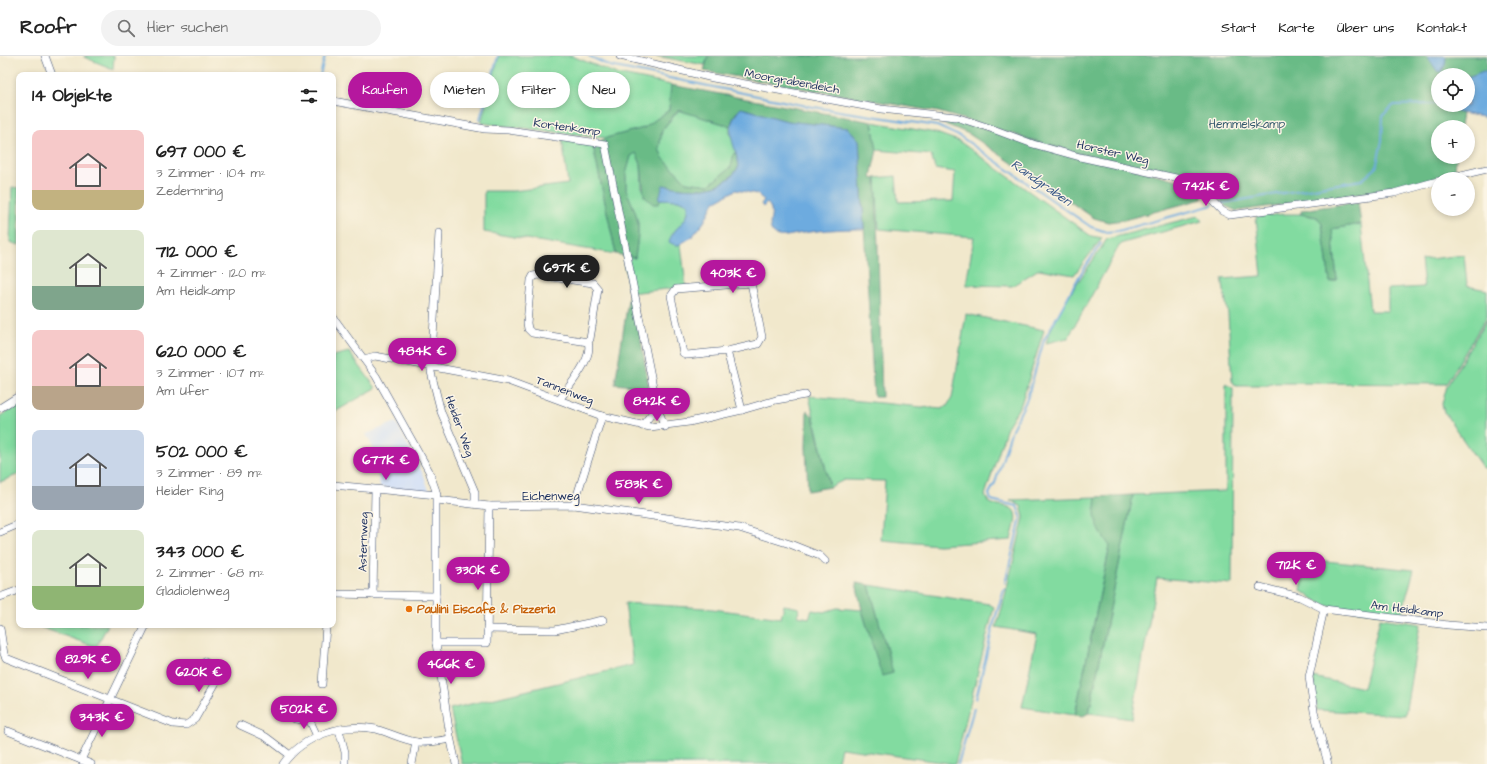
<!DOCTYPE html>
<html lang="de">
<head>
<meta charset="utf-8">
<style>
  body { margin:0; font-family:"Architects Daughter",sans-serif; background:#f2f2f2; color:#222; height:100vh; display:flex; flex-direction:column; font-size:15px; white-space:nowrap }
  * { box-sizing:border-box; margin:0 }
  p { font-size:13px; color:#767676 }
  .icon { flex:none; width:22px; height:22px; fill:none; stroke:currentColor; stroke-width:2; stroke-linecap:round; stroke-linejoin:round }
  .map { position:relative; flex:1; overflow:hidden }
  .panel { position:absolute; left:16px; top:16px; width:320px; height:556px; display:flex; flex-direction:column; background:#fff; border-radius:8px; box-shadow:0 2px 6px #0003 }
  .panel>* { flex:none }
  .banner { position:absolute; left:348px; top:16px; width:380px; height:36px; display:flex; gap:8px }
  .fabs { position:absolute; left:1431px; top:12px; display:grid; gap:8px }
  .fabs a { display:grid; place-items:center; width:44px; height:44px; border-radius:50%; background:#fff; box-shadow:0 2px 6px #0003; font-size:20px }
  .price { position:absolute; translate:-50% -34px; padding:0 9px; border-radius:14px; background:#b5179e; color:#fff; font-size:13px; line-height:26px; filter:drop-shadow(0 1px 2px #0008) }
  .price::after { content:''; position:absolute; left:50%; top:24px; width:12px; height:9px; margin-left:-6px; background:inherit; clip-path:polygon(0 0,100% 0,50% 100%) }
  .price.selected { background:#222; color:#fff }
  ul { padding:0; list-style:none }
  li { display:flex; align-items:center; gap:12px; height:100px; padding:0 16px }
  li span { display:grid; place-items:center; flex:none; width:112px; height:80px; border-radius:8px; color:#555 }
  li>.icon { margin-inline-start:auto }
  span .icon { width:48px; height:48px; fill:#fffc; stroke-width:1 }
  li b { font-size:17px }
  h2 { display:flex; justify-content:space-between; align-items:center; height:48px; padding:0 16px; font-size:17px }
  .chip { padding:0 14px; border-radius:18px; background:#fff; box-shadow:0 2px 6px #0003; font-size:14px; line-height:36px }
  .chip.selected { background:#b5179e; color:#fff }
  header { display:flex; align-items:center; gap:24px; box-sizing:border-box; height:56px; padding:0 20px; background:#fff; border-bottom:1px solid #e0e0e0 }
  header strong { font-size:19px }
  nav { display:flex; gap:22px; margin-inline-start:auto; font-size:14px }
  .search { width:280px; height:36px; background:#f2f2f2; display:flex; align-items:center; gap:10px; box-sizing:border-box; padding:0 14px; border-radius:22px; color:#767676; font-size:15px }
  .map>svg:first-child { display:block }
</style>
</head>
<body>
<header>
<strong>Roofr</strong>
<div class="search"><svg class="icon" aria-label="search" viewBox="0 0 24 24"><circle cx="10" cy="10" r="6"/><path d="M15 15l6 6"/></svg>Hier suchen</div>
<nav><a>Start</a><a>Karte</a><a>Über uns</a><a>Kontakt</a></nav>
</header>
<div class="map">
<svg width="1487" height="708" viewBox="0 0 1487 708">
  <rect width="100%" height="100%" fill="#fcf5e5"/>
  <filter id="ink" filterUnits="userSpaceOnUse"><feTurbulence type="fractalNoise" baseFrequency=".025" numOctaves="2"/><feDisplacementMap in="SourceGraphic" scale="8" xChannelSelector="R" yChannelSelector="G"/><feConvolveMatrix kernelMatrix="1 2 1 2 8 2 1 2 1" color-interpolation-filters="sRGB"/></filter>
  <filter id="wash" filterUnits="userSpaceOnUse"><feTurbulence type="fractalNoise" baseFrequency=".012" numOctaves="4" result="noise"/><feDisplacementMap in="SourceGraphic" scale="16" xChannelSelector="R" yChannelSelector="G"/><feGaussianBlur stdDeviation="0.9" result="paint"/><feColorMatrix in="noise" values="0 0 0 0 0 0 0 0 0 0 0 0 0 0 0 0 0 1.4 0 .05"/><feComposite in="paint" operator="in"/></filter>
  <g filter="url(#wash)">
    <rect width="100%" height="100%" fill="#f1e8cc"/>
    <polygon fill="#cadcf9" points="396,366 424,420 429,434 426,436 380,431 373,392 366,378"/>
    <g fill="#82dba0" stroke="#4e857f">
      <polygon points="84,0 114,0 113,13 84,1"/>
      <polygon points="499,0 572,0 617,18 671,29 669,54 644,72 606,82 481,67"/>
      <polygon points="656,0 708,0 705,9"/>
      <polygon points="679,54 730,70 730,77 737,98 734,97 731,111 709,129 686,126 663,102 659,93 662,74"/>
      <polygon points="872,66 936,77 959,85 1091,180 1102,182 1074,219 1039,213 1012,230 966,229 974,181 879,173 876,122 896,120 898,146 953,145 955,116 935,113 931,99 877,94"/>
      <polygon points="562,82 593,90 616,198 484,176 484,135 513,135 568,128"/>
      <path d="M636 96 641 108 642 132 659 143 679 144 688 148C690 163 681 169 671 178L676 190 681 188 686 231 629 237 623 199 635 202 638 179V167L635 155 626 134V118L631 100Z"/>
      <polygon points="12,131 19,132 19,189 10,186"/>
      <polygon points="1283,158 1300,158 1317,161 1322,168 1330,226 1337,224 1332,173 1361,168 1370,255 1388,255 1388,233 1424,231 1421,204 1464,199 1467,230 1487,234 1487,260 1446,328 1275,327 1265,330 1236,330 1232,325 1228,258 1222,223 1262,220 1256,161"/>
      <path d="M1198 160 1202 165 1123 187 1119 190 1068 282 1046 287C1058 250 1086 216 1107 183Z"/>
      <path d="M966 258 1044 274 1021 348 1007 371 985 439 989 447C995 449 1001 449 1008 451 1022 454 1013 474 1011 484L939 489 881 484 885 425 844 424 830 431 809 340 942 353 947 350 952 342Z"/>
      <polygon points="1487,263 1487,413 1482,411 1444,356 1442,348 1447,330"/>
      <polygon points="349,296 376,332 333,357 333,300"/>
      <polygon points="1226,328 1233,332 1232,528 1157,522 1132,663 1089,657 1133,439 1226,435"/>
      <polygon points="19,349 19,418 0,426 0,360"/>
      <path d="M1096 441C1094 459 1098 475 1110 489L1075 659 1022 651 1037 578 996 571 1002 552 1024 461 1021 450 1010 444Z"/>
      <polygon points="1306,503 1414,514 1401,560 1334,551 1324,549 1301,535"/>
      <polygon points="869,529 989,548 994,551 955,708 841,692 837,708 462,708 450,653 633,609 625,547 705,552 781,562 784,549 799,552 798,560 809,562 812,554 824,556 837,552 862,554 882,619 893,617"/>
      <polygon points="1380,562 1420,568 1405,659 1317,654 1313,621 1363,632"/>
      <polygon points="39,569 108,569 96,591 40,571"/>
    </g>
    <g fill="#69bb86" stroke="#427572">
      <polygon points="708,0 1427,0 1445,9 1446,0 1487,0 1487,15 1468,21 1468,19 1438,19 1438,49 1451,49 1456,56 1462,57 1460,71 1438,71 1438,101 1456,101 1455,117 1392,133 1237,155 1225,150 1217,139 1195,123 1181,119 1081,98 939,56 704,15"/>
      <path d="M671 29 872 66 877 94 871 120 872 123 876 122 882 341H874L859 84 848 72 787 65 741 52 735 58 730 70 678 54 662 74 659 93 663 102 686 126 709 129 731 111 734 97 737 98 739 110C724 137 690 135 664 129L659 148H653L644 140 641 108 636 97 631 100 626 118V134L635 155 638 167V179L635 202 616 198 593 90 606 82 644 72 669 54Z"/>
      <polygon points="938,61 955,64 1192,128 1202,137 1202,143 1124,164 1108,166 1094,162 969,78 938,65"/>
      <polygon points="1358,146 1361,168 1332,173 1337,224 1330,226 1322,168 1317,161 1300,158 1302,154"/>
      <polygon points="633,237 649,332 615,328 629,238"/>
      <polygon points="807,354 813,361 830,431 808,435 806,391"/>
      <path d="M1133 439 1089 657 1083 660 1075 659 1110 490C1096 472 1093 463 1096 441Z"/>
      <polygon points="856,527 869,529 893,617 882,620 862,554"/>
    </g>
    <g fill="#6dabdf" stroke="#446d9e">
      <polygon points="1427,0 1446,0 1445,9 1441,16 1437,15"/>
      <polygon points="1483,15 1487,15 1487,62 1456,56 1451,49 1468,49 1468,21"/>
      <path d="M741 52 787 65 848 72 859 84 864 173C839 173 816 174 792 179 786 180 779 182 774 178 764 168 778 157 767 147L763 151 761 148 764 144 757 138 736 134 714 146 704 166 692 181 677 190 669 186C673 170 691 167 688 148L679 144 659 143 663 129C690 135 725 137 739 110 735 87 722 72 741 52Z"/>
    </g>
    <g fill="none" stroke-linecap="round" stroke-linejoin="round">
      <g stroke="#6dabdf" stroke-width="2">
        <polyline points="589,0 610,10 807,50 937,70 961,81 1091,171 1107,176 1118,175 1213,149"/>
        <polyline points="320,19 325,0"/>
        <polyline points="480,63 498,0"/>
        <polyline points="1217,148 1362,124 1376,112 1382,85 1383,59 1394,49 1438,48"/>
        <polyline points="1005,527 1021,461 1017,450 991,444 989,438 995,427 1012,373 1027,343 1044,284 1080,219 1101,187"/>
        <polyline points="976,643 994,566 1004,533"/>
        <polyline points="958,708 974,652"/>
      </g>
    </g>
  </g>
  <g filter="url(#ink)">
    <g fill="none" stroke-linecap="round" stroke-linejoin="round">
      <defs>
        <g id="minor">
          <polyline points="45,0 52,19"/>
          <polyline points="620,0 713,22 881,53 956,61 990,72 1033,88 1080,101 1194,126 1222,155 1230,159 1394,137 1438,125"/>
          <polyline points="333,45 485,73 508,74 605,88 657,351 665,371"/>
          <polyline points="1444,123 1487,113"/>
          <polyline points="439,177 431,316 441,356 475,436 475,448"/>
          <polyline points="333,261 376,320 429,415 436,435 436,587 450,680 456,708"/>
          <polyline points="727,295 687,299 683,297 671,240 676,233 751,227 762,281 758,288 727,295 742,354"/>
          <polyline points="364,303 375,300 508,325 602,360 650,371 689,366 742,354 776,344 805,339"/>
          <path d="M560 343C569 330 594 302 588 286L590 283 598 233 593 227 538 219 533 220 531 224 527 267 528 273 532 277 588 286"/>
          <polyline points="0,352 19,340"/>
          <polyline points="642,370 657,351"/>
          <polyline points="333,429 437,439"/>
          <polyline points="437,444 489,450 574,449 739,472 790,488 820,500 825,505"/>
          <polyline points="574,449 602,360"/>
          <polyline points="0,476 19,468"/>
          <polyline points="1260,531 1300,541 1324,553"/>
          <polyline points="333,538 436,540"/>
          <polyline points="373,539 375,434"/>
          <polyline points="0,541 19,534"/>
          <polyline points="0,572 4,598 6,602 173,668 186,669 195,663 222,616 205,606"/>
          <polyline points="487,573 555,574 603,564"/>
          <polyline points="436,587 487,587 489,450"/>
          <polyline points="322,628 326,569"/>
          <polyline points="295,663 310,665 317,680"/>
          <polyline points="240,669 266,681 290,699"/>
          <polyline points="339,674 345,696 345,708"/>
          <polyline points="8,675 81,704 146,569"/>
          <polyline points="81,704 91,708"/>
          <path d="M283 708C303 680 342 666 376 673 390 677 403 684 417 686 428 687 439 685 450 683"/>
          <polyline points="412,708 416,686"/>
          <polyline points="1328,708 1314,655 1309,621 1324,553 1448,569 1487,572"/>
        </g>
      </defs>
      <use href="#minor" stroke="#3b4b6e" stroke-width="8"/>
      <use href="#minor" stroke="#fff" stroke-width="7"/>
    </g>
  </g>
  <circle fill="#e8710a" stroke="#fcf5e5" stroke-width="1.5" cx="409" cy="553" r="4"/>
  <g text-anchor="middle" stroke-width="3" stroke-linejoin="round" paint-order="stroke">
    <g font-size="12" fill="#1b2f5e" stroke="#fcf5e5">
      <text transform="translate(792 25) rotate(10)" y="4">Moorgrabendeich</text>
      <text transform="translate(567 71) rotate(8)" y="4">Kortenkamp</text>
      <text transform="translate(1113 96) rotate(13)" y="4">Horster Weg</text>
      <text transform="translate(565 334) rotate(21)" y="4">Tannenweg</text>
      <text transform="translate(460 370) rotate(70)" y="4">Heider Weg</text>
      <text x="551" y="444">Eichenweg</text>
      <text transform="translate(363 486) rotate(-89)" y="4">Asternweg</text>
      <text transform="translate(1407 553) rotate(7)" y="4">Am Heidkamp</text>
    </g>
    <g font-size="12" fill="#355a6e" stroke="#fcf5e5">
      <text x="1247" y="72">Hemmelskamp</text>
    </g>
    <g font-size="12" font-weight="bold" fill="#c56008" stroke="#fcf5e5" text-anchor="start">
      <text x="417" y="557">Paulini Eiscafe &amp; Pizzeria</text>
    </g>
    <g font-size="13" font-style="italic" fill="#345485" stroke="#fcf5e5">
      <text transform="translate(1042 126) rotate(35)" y="5">Randgraben</text>
    </g>
  </g>
</svg>
<div class="fabs">
<a><svg class="icon" aria-label="locate" viewBox="0 0 24 24"><circle cx="12" cy="12" r="6"/><path d="M12 2v4M12 18v4M2 12h4M18 12h4"/></svg></a>
<a>+</a>
<a>−</a>
</div>
<b class="price" style="left:1206px;top:151px">742K €</b>
<b class="price selected" style="left:567px;top:233px">697K €</b>
<b class="price" style="left:733px;top:238px">403K €</b>
<b class="price" style="left:422px;top:316px">484K €</b>
<b class="price" style="left:657px;top:366px">842K €</b>
<b class="price" style="left:386px;top:425px">677K €</b>
<b class="price" style="left:639px;top:449px">583K €</b>
<b class="price" style="left:1296px;top:530px">712K €</b>
<b class="price" style="left:478px;top:535px">330K €</b>
<b class="price" style="left:88px;top:624px">829K €</b>
<b class="price" style="left:451px;top:629px">466K €</b>
<b class="price" style="left:199px;top:637px">620K €</b>
<b class="price" style="left:304px;top:674px">502K €</b>
<b class="price" style="left:102px;top:682px">343K €</b>
<div class="banner">
<a class="chip selected">Kaufen</a>
<a class="chip">Mieten</a>
<a class="chip">Filter</a>
<a class="chip">Neu</a>
</div>
<section class="panel">
<h2>14 Objekte<svg class="icon" aria-label="filters" viewBox="0 0 24 24"><path d="M4 7h16M4 17h16"/><circle cx="9" cy="7" r="2"/><circle cx="15" cy="17" r="2"/></svg></h2>
<ul>
<li><span style="background:linear-gradient(#f6c9c9 75%,#c2b280 0)"><svg class="icon" aria-label="home" viewBox="0 0 24 24"><path d="M3 11l9-7 9 7M6 9v11h12V9"/></svg></span><div><b>697 000 €</b><p>3 Zimmer · 104 m²</p><p>Zedernring</p></div></li>
<li><span style="background:linear-gradient(#dfe7d0 70%,#7fa58c 0)"><svg class="icon" aria-label="home" viewBox="0 0 24 24"><path d="M3 11l9-7 9 7M6 9v11h12V9"/></svg></span><div><b>712 000 €</b><p>4 Zimmer · 120 m²</p><p>Am Heidkamp</p></div></li>
<li><span style="background:linear-gradient(#f6c9c9 70%,#b9a48a 0)"><svg class="icon" aria-label="home" viewBox="0 0 24 24"><path d="M3 11l9-7 9 7M6 9v11h12V9"/></svg></span><div><b>620 000 €</b><p>3 Zimmer · 107 m²</p><p>Am Ufer</p></div></li>
<li><span style="background:linear-gradient(#c9d6e8 70%,#9aa5b1 0)"><svg class="icon" aria-label="home" viewBox="0 0 24 24"><path d="M3 11l9-7 9 7M6 9v11h12V9"/></svg></span><div><b>502 000 €</b><p>3 Zimmer · 89 m²</p><p>Heider Ring</p></div></li>
<li><span style="background:linear-gradient(#dfe7d0 70%,#8fb573 0)"><svg class="icon" aria-label="home" viewBox="0 0 24 24"><path d="M3 11l9-7 9 7M6 9v11h12V9"/></svg></span><div><b>343 000 €</b><p>2 Zimmer · 68 m²</p><p>Gladiolenweg</p></div></li>
</ul>
</section>
</div>
</body>
</html>
